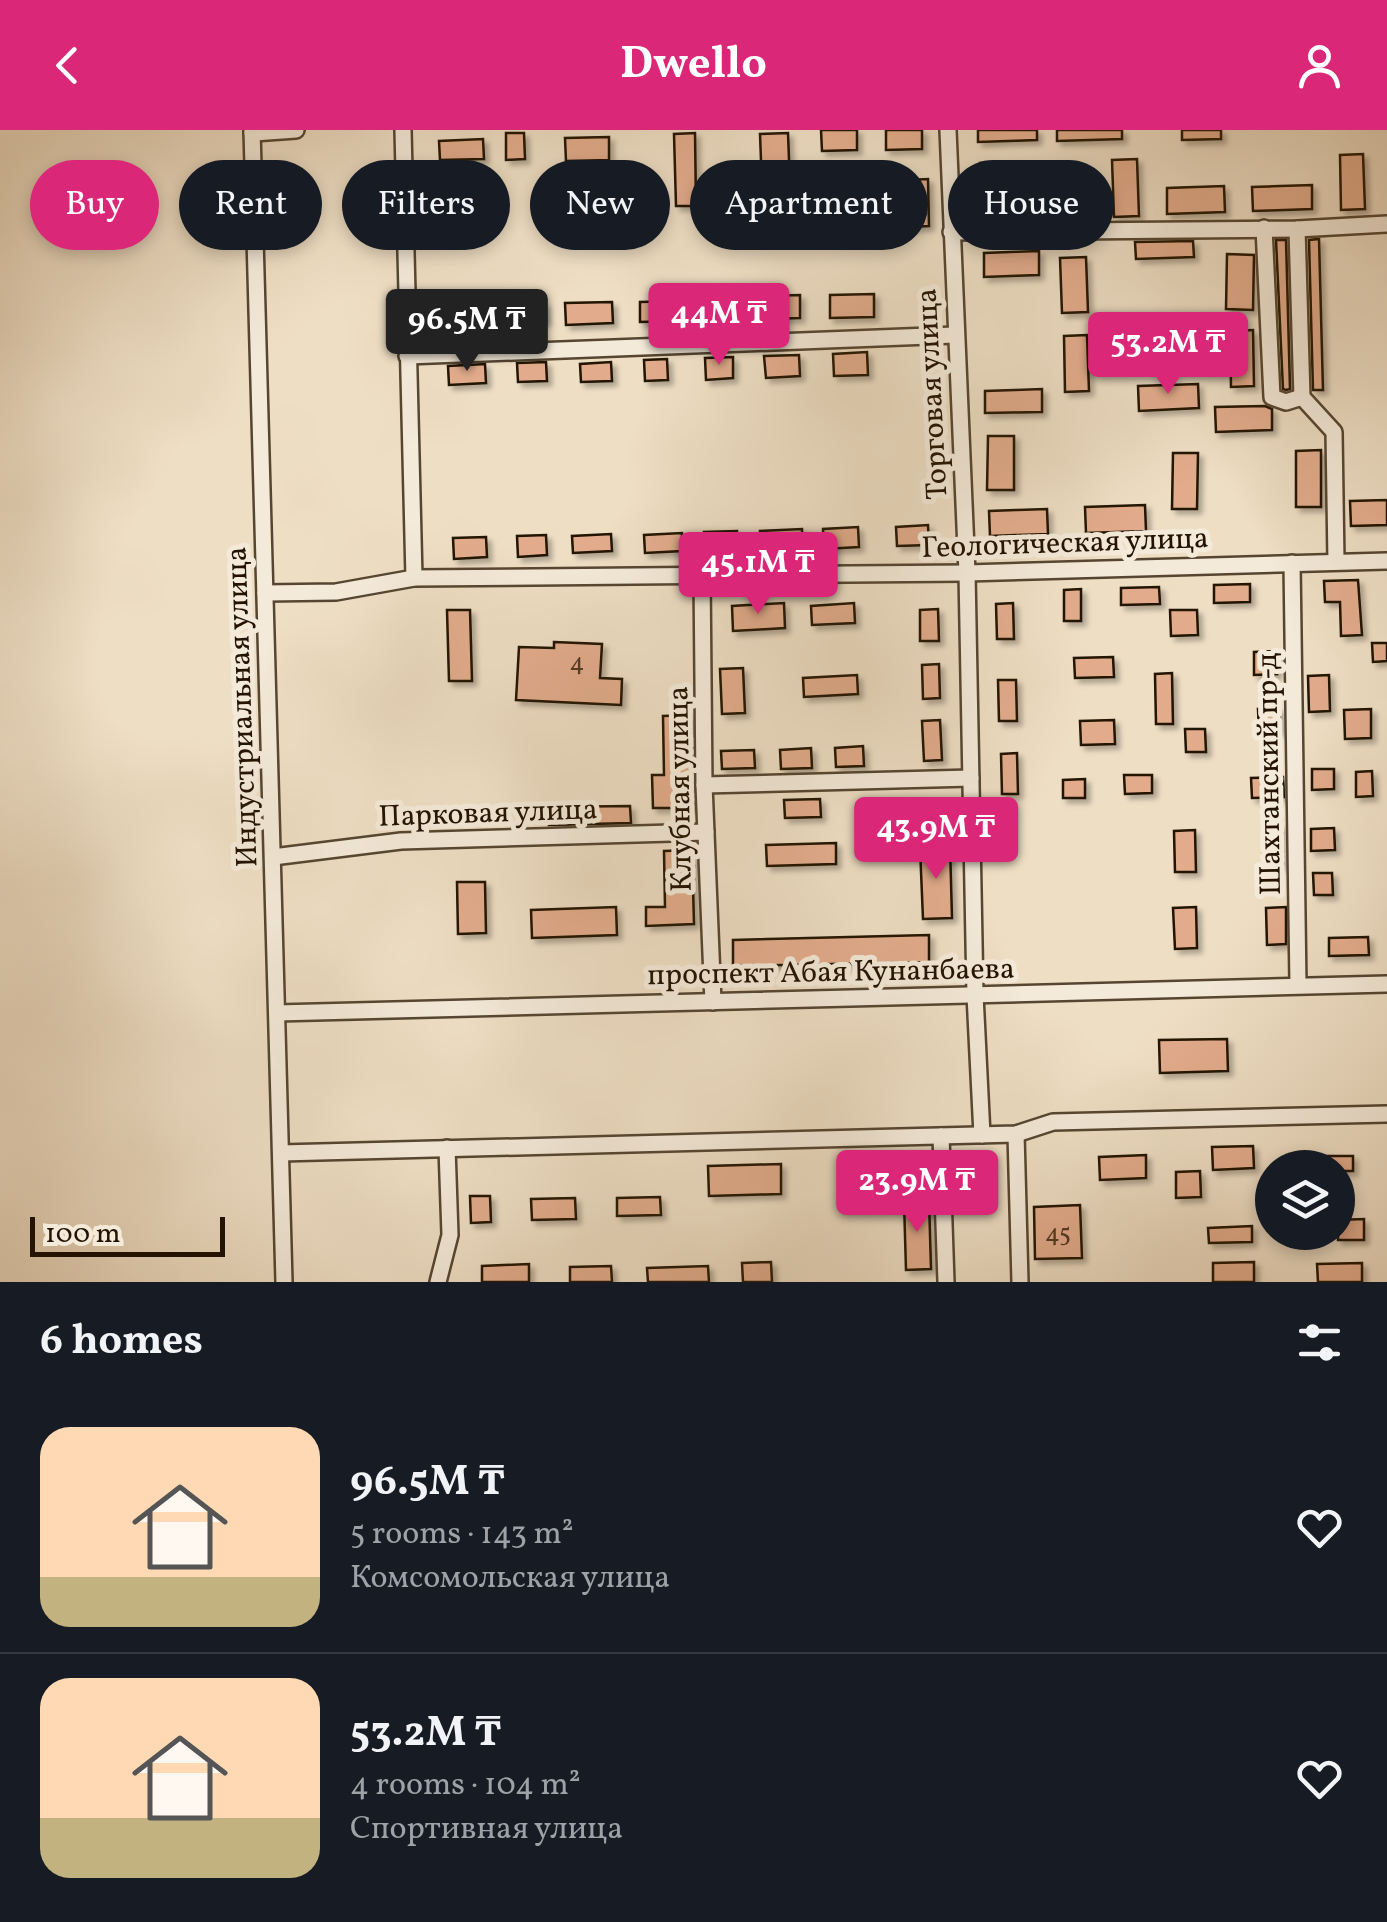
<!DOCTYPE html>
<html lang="en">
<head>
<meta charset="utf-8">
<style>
  body { margin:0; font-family:Vollkorn,serif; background:#242831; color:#f1f3f6; height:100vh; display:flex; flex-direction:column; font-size:38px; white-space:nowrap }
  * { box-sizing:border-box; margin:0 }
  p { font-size:32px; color:#9ea1a6 }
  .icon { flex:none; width:55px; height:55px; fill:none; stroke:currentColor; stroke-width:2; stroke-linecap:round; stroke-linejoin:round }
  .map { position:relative; height:1152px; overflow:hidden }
  .panel { display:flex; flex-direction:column; background:#171b24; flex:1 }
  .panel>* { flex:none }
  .top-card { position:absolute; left:30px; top:30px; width:1328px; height:90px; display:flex; gap:20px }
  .controls { position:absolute; left:1255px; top:1020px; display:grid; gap:20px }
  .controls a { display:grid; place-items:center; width:100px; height:100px; border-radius:50%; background:#171b24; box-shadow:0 5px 15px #0003; font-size:50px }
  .scale { position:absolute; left:30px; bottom:25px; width:195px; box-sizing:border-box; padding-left:10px; border:5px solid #231300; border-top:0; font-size:28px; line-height:35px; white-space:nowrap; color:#231300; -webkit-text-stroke:8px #f4ead9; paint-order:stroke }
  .price { position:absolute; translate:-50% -85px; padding:0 22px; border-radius:10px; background:#db2777; color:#fff; font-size:32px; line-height:65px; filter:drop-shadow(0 2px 5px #0008) }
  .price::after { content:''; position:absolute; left:50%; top:60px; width:30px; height:22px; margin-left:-15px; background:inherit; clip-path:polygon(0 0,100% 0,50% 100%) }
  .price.on { background:#222; color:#fff }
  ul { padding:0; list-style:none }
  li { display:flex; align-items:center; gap:30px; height:250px; padding:0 40px }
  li+li { border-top:2px solid #363941 }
  li span { display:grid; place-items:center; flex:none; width:280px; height:200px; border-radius:30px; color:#555 }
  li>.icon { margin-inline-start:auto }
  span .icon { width:120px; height:120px; fill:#fffc; stroke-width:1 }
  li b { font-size:42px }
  h2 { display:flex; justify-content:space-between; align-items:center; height:120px; padding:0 40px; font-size:42px }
  .tag { padding:0 35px; border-radius:45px; background:#171b24; box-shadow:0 5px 15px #0003; font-size:35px; line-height:90px }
  .tag.on { background:#db2777; color:#fff }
  header { display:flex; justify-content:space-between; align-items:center; height:130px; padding:0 40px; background:#db2777; color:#fff; font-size:45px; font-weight:700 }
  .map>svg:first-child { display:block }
</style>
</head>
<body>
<header><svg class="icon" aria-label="back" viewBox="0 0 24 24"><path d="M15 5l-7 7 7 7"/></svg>Dwello<svg class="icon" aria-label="person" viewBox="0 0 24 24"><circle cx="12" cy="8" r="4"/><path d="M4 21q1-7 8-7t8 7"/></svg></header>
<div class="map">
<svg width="1387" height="1152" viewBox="0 0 1387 1152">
  <defs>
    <filter id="shadow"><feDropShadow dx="4.5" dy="4.5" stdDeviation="2.5" flood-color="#0004"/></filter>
  </defs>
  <rect width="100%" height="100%" fill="#eedec4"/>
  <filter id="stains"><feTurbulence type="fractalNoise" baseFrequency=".002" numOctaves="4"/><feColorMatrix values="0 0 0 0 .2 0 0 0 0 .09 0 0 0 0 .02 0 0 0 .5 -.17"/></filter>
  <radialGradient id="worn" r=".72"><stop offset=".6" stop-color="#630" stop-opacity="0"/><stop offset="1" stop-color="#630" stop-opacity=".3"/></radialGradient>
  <g fill="#e2ac8c" stroke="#231300" stroke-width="2.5" filter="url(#shadow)">
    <polygon points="821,0 857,0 857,20 822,21"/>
    <polygon points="886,0 922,0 922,19 886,20"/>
    <polygon points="978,0 1037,0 1037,10 978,12"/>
    <polygon points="1057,0 1122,0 1122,9 1057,11"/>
    <polygon points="1182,0 1221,0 1221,9 1182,10"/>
    <polygon points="506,3 524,3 525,29 506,30"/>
    <polygon points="695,3 696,76 676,76 674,4"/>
    <polygon points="788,3 790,56 762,57 760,4"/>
    <polygon points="609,7 609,30 566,31 565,8"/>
    <polygon points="483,9 484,29 440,30 439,11"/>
    <polygon points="1363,24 1365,79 1341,80 1340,25"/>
    <polygon points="1137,29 1139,86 1114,87 1112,30"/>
    <polygon points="1003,32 1005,87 982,88 980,33"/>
    <polygon points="928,49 929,96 910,97 909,50"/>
    <polygon points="1312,55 1312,79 1253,81 1252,57"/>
    <polygon points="1224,56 1225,82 1167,84 1167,58"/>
    <polygon points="1319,109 1323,260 1313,260 1309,110"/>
    <polygon points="1276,110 1286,110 1290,259 1286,260 1283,259"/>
    <polygon points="1193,111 1194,127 1136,129 1135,112"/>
    <polygon points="1039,121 1039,145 984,147 984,123"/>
    <polygon points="1227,124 1254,125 1253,180 1226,179"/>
    <polygon points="1086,127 1088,182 1062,183 1060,128"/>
    <polygon points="874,164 874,187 830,188 830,165"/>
    <polygon points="800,165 800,188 768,189 767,166"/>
    <polygon points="734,166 735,189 702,190 702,167"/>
    <polygon points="486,170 487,193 453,194 452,171"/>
    <polygon points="675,171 676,191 640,192 640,172"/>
    <polygon points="612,172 613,193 566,195 565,173"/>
    <polygon points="545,173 546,191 515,192 514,174"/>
    <polygon points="1253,200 1254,256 1231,257 1230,201"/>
    <polygon points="1087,205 1089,261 1065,262 1064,206"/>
    <polygon points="867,222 868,245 834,246 833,224"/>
    <polygon points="799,225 800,246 766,248 764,226"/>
    <polygon points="733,227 733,248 706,250 705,228"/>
    <polygon points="667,229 668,250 645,251 644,230"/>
    <polygon points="546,232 547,251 518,252 517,233"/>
    <polygon points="611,232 612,251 581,252 580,234"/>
    <polygon points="485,234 486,253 449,255 448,236"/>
    <polygon points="1198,254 1199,278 1139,281 1138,256"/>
    <polygon points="1042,259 1042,282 985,283 985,261"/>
    <polygon points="1265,276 1272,279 1272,300 1216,302 1215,277"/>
    <polygon points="988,306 1014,306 1014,360 987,360"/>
    <polygon points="1321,320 1321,377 1296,377 1296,321"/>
    <polygon points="1173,323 1198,323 1197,379 1172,379"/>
    <polygon points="1387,370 1387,395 1351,396 1350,371"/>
    <polygon points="1145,375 1146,401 1086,403 1085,377"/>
    <polygon points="1047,379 1048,404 990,406 989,381"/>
    <polygon points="928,395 929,415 897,416 896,397"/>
    <polygon points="858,397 859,417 824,419 823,399"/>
    <polygon points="802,399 803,418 761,420 760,401"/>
    <polygon points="737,401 738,420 705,421 704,402"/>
    <polygon points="682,403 682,421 645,423 644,405"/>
    <polygon points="611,404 612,421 573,423 572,406"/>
    <polygon points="546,405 547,425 518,427 517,406"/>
    <polygon points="486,407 487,427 454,429 453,408"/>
    <polygon points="1358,450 1362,505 1341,506 1340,472 1325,472 1324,451"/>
    <polygon points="1250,454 1250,472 1214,473 1214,455"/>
    <polygon points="1159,457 1160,474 1121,475 1121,458"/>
    <polygon points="1081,459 1081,491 1064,491 1064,460"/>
    <polygon points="784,473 785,498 733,501 732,476"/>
    <polygon points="854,473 855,493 812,495 811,476"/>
    <polygon points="1013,473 1014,509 997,509 996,474"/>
    <polygon points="938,479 939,511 920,511 920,480"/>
    <polygon points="447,480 470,480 472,551 449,551"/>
    <polygon points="1170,480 1197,480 1198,505 1171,506"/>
    <polygon points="554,512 602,514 600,548 622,549 621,575 516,570 519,517 554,518"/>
    <polygon points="1372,513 1387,513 1387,531 1373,532"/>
    <polygon points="1276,521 1277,544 1254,545 1254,522"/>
    <polygon points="1113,527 1114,547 1075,548 1074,528"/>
    <polygon points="939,534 940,568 923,569 922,535"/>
    <polygon points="743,538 745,583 722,584 720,539"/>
    <polygon points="1172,543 1173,594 1156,594 1155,544"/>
    <polygon points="857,545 858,564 804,567 803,548"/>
    <polygon points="1329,545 1330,581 1309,582 1308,546"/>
    <polygon points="998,550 1016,550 1017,591 999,591"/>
    <polygon points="1279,578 1280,601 1259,602 1258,579"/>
    <polygon points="1371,579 1371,608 1345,609 1344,580"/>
    <polygon points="691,585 692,678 653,678 652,645 664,645 663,586"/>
    <polygon points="940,590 942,630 924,631 922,591"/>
    <polygon points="1114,590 1115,614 1081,615 1080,591"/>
    <polygon points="1185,599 1205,599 1206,622 1186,622"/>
    <polygon points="863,616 864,636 836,637 835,618"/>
    <polygon points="811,618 812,638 781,639 780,620"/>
    <polygon points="754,620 755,638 722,639 721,621"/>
    <polygon points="1017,623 1018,664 1002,664 1001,624"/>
    <polygon points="1312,639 1334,639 1334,659 1312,660"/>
    <polygon points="1372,641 1373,666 1356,667 1356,642"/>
    <polygon points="1124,645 1152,645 1152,663 1125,664"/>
    <polygon points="1283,647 1284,667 1252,668 1251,648"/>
    <polygon points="1085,649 1085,668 1063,668 1063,650"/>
    <polygon points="820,669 821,687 785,688 784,670"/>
    <polygon points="630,676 631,693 549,695 549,677"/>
    <polygon points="1280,695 1281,736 1263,736 1262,696"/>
    <polygon points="1334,698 1335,720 1311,721 1311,699"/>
    <polygon points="1195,700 1196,742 1175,742 1174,701"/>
    <polygon points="836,713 836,734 767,736 766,715"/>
    <polygon points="950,716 952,788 923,789 920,717"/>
    <polygon points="692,720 694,794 646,796 646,777 665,777 664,721"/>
    <polygon points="1313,743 1332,743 1333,765 1314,765"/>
    <polygon points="457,752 485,752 486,803 458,804"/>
    <polygon points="616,777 617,805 532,808 531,780"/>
    <polygon points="1196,777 1197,818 1175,819 1173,778"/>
    <polygon points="1286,777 1286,814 1267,815 1266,778"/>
    <polygon points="929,805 929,832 733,836 733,810"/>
    <polygon points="1368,807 1369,825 1329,826 1329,808"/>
    <polygon points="1227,909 1228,941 1160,943 1159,910"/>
    <polygon points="1253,1016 1254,1038 1213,1040 1212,1017"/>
    <polygon points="1146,1025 1146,1048 1100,1050 1099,1027"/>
    <polygon points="1306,1026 1353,1026 1353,1041 1338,1041 1338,1038 1306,1038"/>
    <polygon points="781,1034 781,1064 709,1066 708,1036"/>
    <polygon points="1200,1041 1201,1067 1176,1068 1176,1042"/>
    <polygon points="470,1066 490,1066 491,1092 471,1093"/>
    <polygon points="660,1067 661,1085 617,1086 617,1068"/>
    <polygon points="575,1068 576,1089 532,1090 531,1069"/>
    <polygon points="904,1071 929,1071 931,1139 906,1140"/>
    <polygon points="1080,1075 1082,1128 1035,1129 1034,1077"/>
    <polygon points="1364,1089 1364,1110 1338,1110 1338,1090"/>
    <polygon points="1252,1096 1252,1112 1209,1113 1208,1098"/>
    <polygon points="771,1132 772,1152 743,1152 742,1133"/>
    <polygon points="1254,1132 1254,1152 1213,1152 1213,1133"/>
    <polygon points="1362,1133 1362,1152 1318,1152 1317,1134"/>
    <polygon points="529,1134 529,1152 482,1152 482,1136"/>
    <polygon points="611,1136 612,1152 570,1152 570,1137"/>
    <polygon points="708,1136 709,1152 648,1152 647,1138"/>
  </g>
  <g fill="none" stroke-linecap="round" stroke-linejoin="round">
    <defs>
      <g id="minor">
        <polyline points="252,0 284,1152"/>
        <polyline points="403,0 414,448"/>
        <polyline points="948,0 967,443 975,865 982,1005"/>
        <polyline points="252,3 296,0"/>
        <polyline points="1264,98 1272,267 1286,272 1302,267"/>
        <polyline points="1297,99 1302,267 1334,302 1336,432"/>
        <polyline points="951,102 1297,99 1387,94"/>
        <polyline points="407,226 955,205"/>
        <polyline points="1292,433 1298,855"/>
        <polyline points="702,445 704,655 713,872"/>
        <polyline points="265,463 336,462 414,448 967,443 1387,431"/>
        <polyline points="704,655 971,648"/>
        <polyline points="273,727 401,711 706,702"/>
        <polyline points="277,883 1387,854"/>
        <polyline points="1016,1004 1020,1152"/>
        <polyline points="941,1006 946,1152"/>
        <polyline points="281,1023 1016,1004 1053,992 1387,984"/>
        <polyline points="438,1152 450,1105 447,1018"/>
      </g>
    </defs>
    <use href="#minor" stroke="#564631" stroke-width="20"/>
    <use href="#minor" stroke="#f4ead9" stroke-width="15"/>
  </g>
  <g text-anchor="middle" stroke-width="10" stroke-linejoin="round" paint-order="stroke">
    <g font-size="25" fill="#533923">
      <text x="577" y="540">4</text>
      <text x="1058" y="1111">45</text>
    </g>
    <g font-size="30" fill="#231300" stroke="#f4ead9">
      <text transform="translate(931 264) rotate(-93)" y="10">Торговая улица</text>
      <text transform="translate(1065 412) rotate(-2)" y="10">Геологическая улица</text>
      <text transform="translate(241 577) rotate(-92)" y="10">Индустриальная улица</text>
      <text transform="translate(1268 644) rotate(-91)" y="10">Шахтанский пр-д</text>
      <text transform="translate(679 659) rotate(-91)" y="10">Клубная улица</text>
      <text transform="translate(488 682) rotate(-2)" y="10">Парковая улица</text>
      <text transform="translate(831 841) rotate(-1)" y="10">проспект Абая Кунанбаева</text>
    </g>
  </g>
  <rect width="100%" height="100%" filter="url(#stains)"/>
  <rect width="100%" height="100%" fill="url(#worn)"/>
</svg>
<div class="controls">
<a><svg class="icon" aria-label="layers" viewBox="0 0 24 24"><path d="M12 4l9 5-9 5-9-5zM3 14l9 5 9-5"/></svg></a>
</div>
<div class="scale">100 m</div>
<b class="price" style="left:719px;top:238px">44M ₸</b>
<b class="price on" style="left:467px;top:244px">96.5M ₸</b>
<b class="price" style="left:1168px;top:267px">53.2M ₸</b>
<b class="price" style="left:758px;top:487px">45.1M ₸</b>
<b class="price" style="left:936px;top:752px">43.9M ₸</b>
<b class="price" style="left:917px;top:1105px">23.9M ₸</b>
<div class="top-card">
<a class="tag on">Buy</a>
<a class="tag">Rent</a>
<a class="tag">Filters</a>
<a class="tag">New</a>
<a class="tag">Apartment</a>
<a class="tag">House</a>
</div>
</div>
<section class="panel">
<h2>6 homes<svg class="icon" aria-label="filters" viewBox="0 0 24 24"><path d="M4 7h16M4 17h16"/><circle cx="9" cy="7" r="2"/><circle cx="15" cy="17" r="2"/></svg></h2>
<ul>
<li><span style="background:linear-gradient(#ffd9b3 75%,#c2b280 0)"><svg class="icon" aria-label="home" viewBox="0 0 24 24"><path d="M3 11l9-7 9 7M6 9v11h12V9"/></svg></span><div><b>96.5M ₸</b><p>5 rooms · 143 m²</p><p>Комсомольская улица</p></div><svg class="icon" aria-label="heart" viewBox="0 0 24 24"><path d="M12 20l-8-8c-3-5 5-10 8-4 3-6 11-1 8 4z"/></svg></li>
<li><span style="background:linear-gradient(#ffd9b3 70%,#c2b280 0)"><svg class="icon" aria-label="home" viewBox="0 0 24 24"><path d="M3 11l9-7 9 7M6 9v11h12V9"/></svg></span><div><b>53.2M ₸</b><p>4 rooms · 104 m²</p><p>Спортивная улица</p></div><svg class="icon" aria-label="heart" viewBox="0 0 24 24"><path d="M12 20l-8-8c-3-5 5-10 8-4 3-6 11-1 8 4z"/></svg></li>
</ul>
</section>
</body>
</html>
